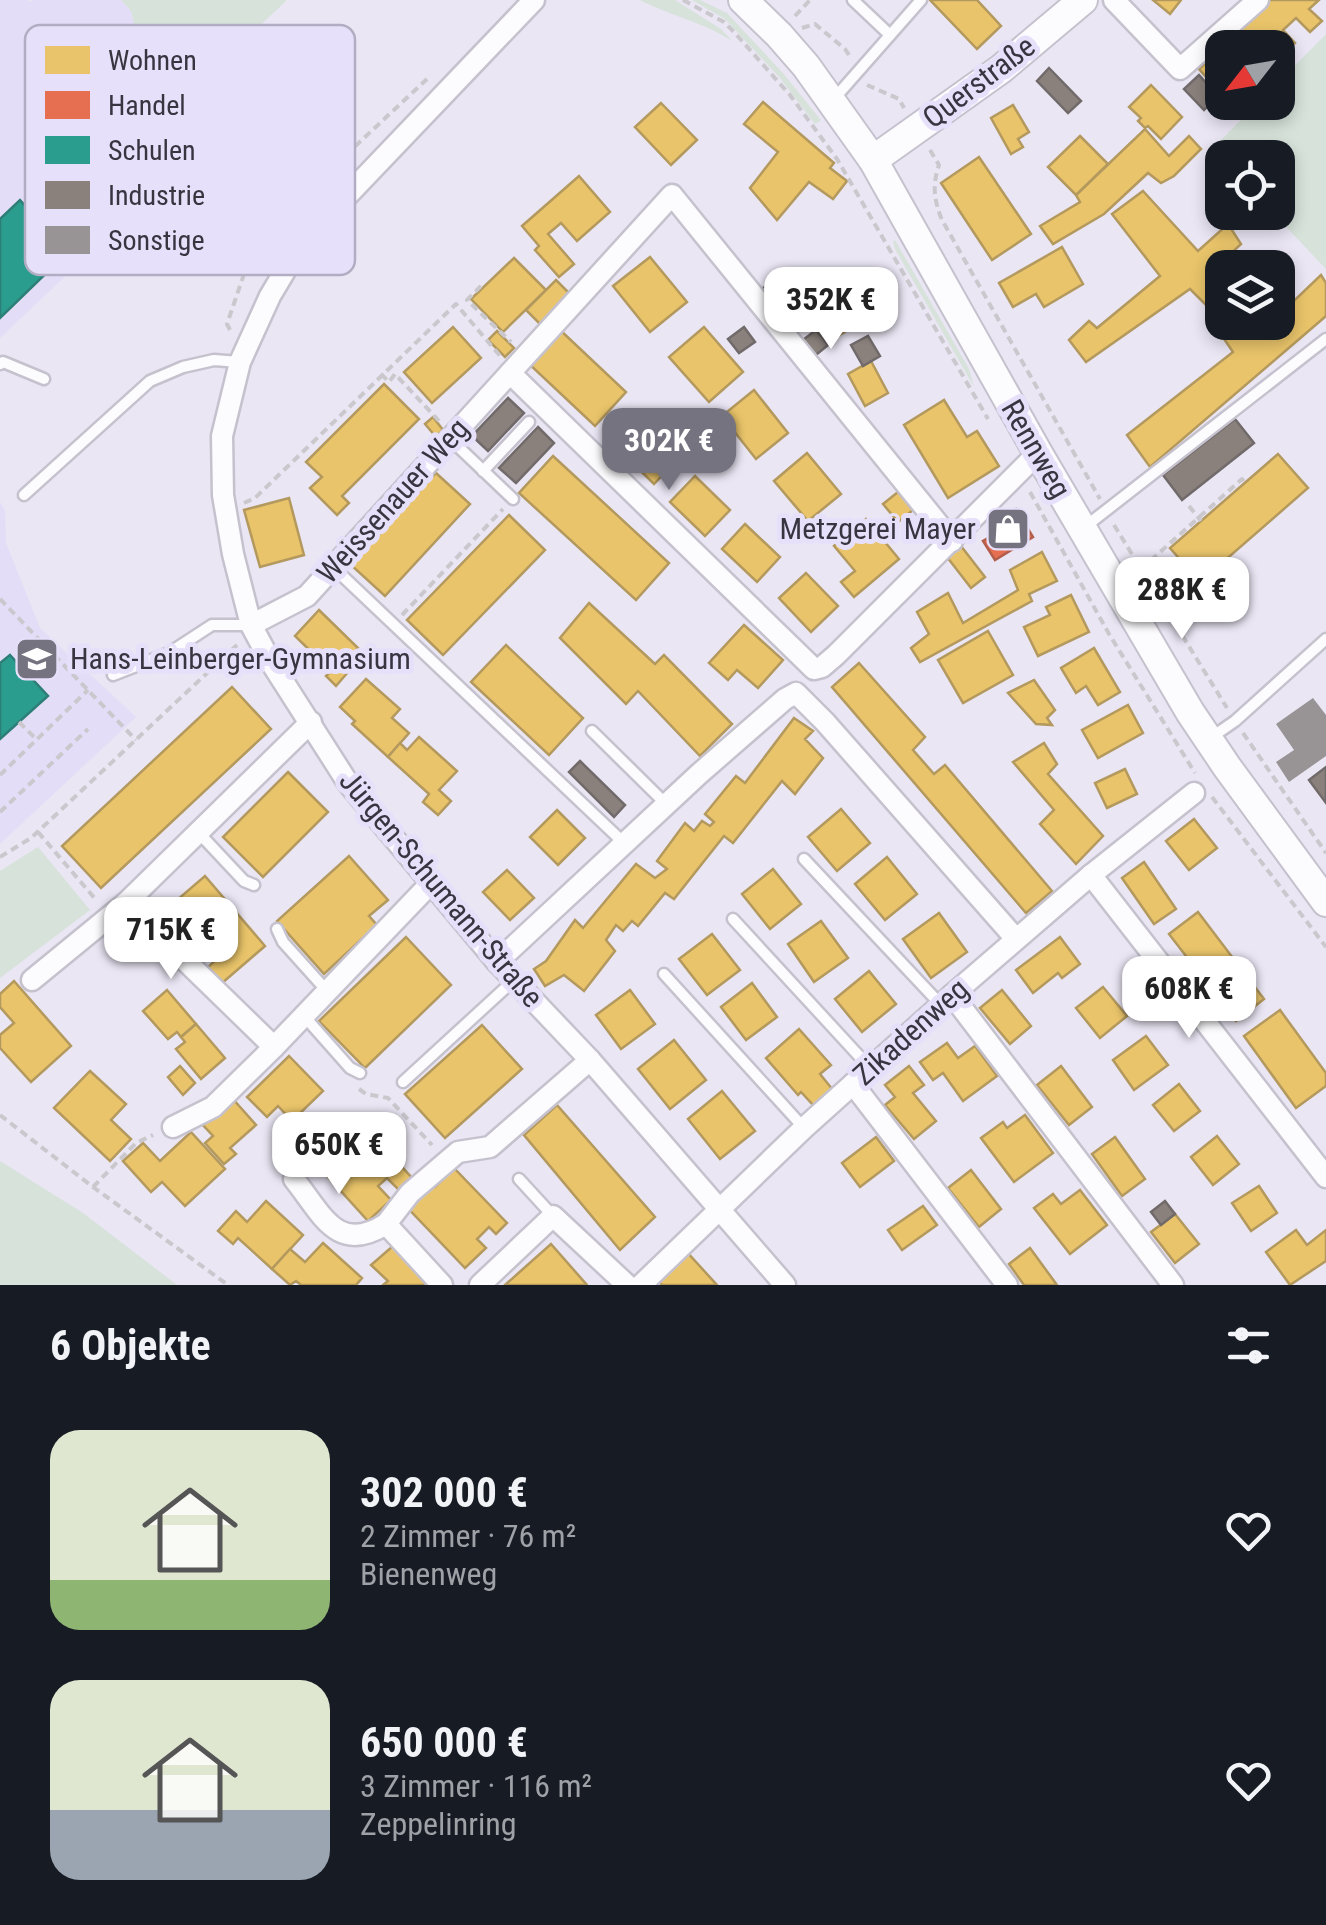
<!DOCTYPE html>
<html lang="de">
<head>
<meta charset="utf-8">
<style>
  body { margin:0; font-family:"Roboto Condensed",sans-serif; background:#242831; color:#f1f3f6; height:100vh; display:flex; flex-direction:column; font-size:38px; white-space:nowrap }
  * { box-sizing:border-box; margin:0 }
  p { font-size:32px; color:#9ea1a6 }
  .icon { flex:none; width:55px; height:55px; fill:none; stroke:currentColor; stroke-width:2; stroke-linecap:round; stroke-linejoin:round }
  .map { position:relative; height:1285px; overflow:hidden }
  .panel { display:flex; flex-direction:column; background:#171b24; flex:1 }
  .panel>* { flex:none }
  .needle { width:65px; rotate:239deg }
  .fabs { position:absolute; left:1205px; top:30px; display:grid; gap:20px }
  .fabs a { display:grid; place-items:center; width:90px; height:90px; border-radius:20px; background:#171b24; box-shadow:0 5px 15px #0003; font-size:50px }
  .price { position:absolute; translate:-50% -85px; padding:0 22px; border-radius:20px; background:#fff; color:#222; font-size:32px; line-height:65px; filter:drop-shadow(0 2px 5px #0008) }
  .price::after { content:''; position:absolute; left:50%; top:60px; width:30px; height:22px; margin-left:-15px; background:inherit; clip-path:polygon(0 0,100% 0,50% 100%) }
  .price.on { background:#767380; color:#fff }
  ul { padding:0; list-style:none }
  li { display:flex; align-items:center; gap:30px; height:250px; padding:0 50px }
  li span { display:grid; place-items:center; flex:none; width:280px; height:200px; border-radius:30px; color:#555 }
  li>.icon { margin-inline-start:auto }
  span .icon { width:120px; height:120px; fill:#fffc; stroke-width:1 }
  li b { font-size:42px }
  h2 { display:flex; justify-content:space-between; align-items:center; height:120px; padding:0 50px; font-size:42px }
  .map>svg:first-child { display:block }
</style>
</head>
<body>
<div class="map">
<svg width="1326" height="1285" viewBox="0 0 1326 1285">
  <rect width="100%" height="100%" fill="#eae6f4"/>
  <g fill="#e4ddf8">
    <polygon points="0,0 28,0 30,2 34,0 121,0 131,11 138,42 156,58 186,72 230,120 0,338"/>
    <polygon points="0,502 5,511 6,543 40,628 136,717 0,844"/>
  </g>
  <g fill="#d6e2da">
    <polygon points="121,0 287,0 211,72 186,72 156,57 138,42 131,11"/>
    <path d="M640 0H675L721 29 732 41C704 22 670 16 640 0Z"/>
    <polygon points="692,0 700,0 727,13 782,72 821,120 815,124 780,78 725,19"/>
    <polygon points="1326,34 1326,269 1273,213 1278,212 1278,158 1222,158 1213,148 1258,103 1278,102 1278,83"/>
    <polygon points="895,240 969,369 974,387 895,249 893,242"/>
    <polygon points="38,847 90,910 0,978 0,871"/>
    <polygon points="0,1161 83,1213 177,1285 0,1285"/>
  </g>
  <g fill="#e9c46a" stroke="#b4995e" stroke-width="2.5">
    <polygon points="930,0 977,0 1001,26 977,49"/>
    <polygon points="1153,0 1181,0 1170,14"/>
    <polygon points="1264,0 1319,0 1309,9 1322,21 1310,32 1296,18 1283,30 1295,43 1284,54 1270,39 1261,48 1222,48 1222,95 1199,69 1211,58 1205,52 1233,26 1238,32 1264,7"/>
    <polygon points="1151,85 1182,117 1161,139 1148,126 1145,128 1138,121 1141,118 1129,107"/>
    <polygon points="763,102 834,163 830,168 847,181 833,199 809,182 777,220 750,188 778,152 744,124"/>
    <polygon points="661,103 697,140 671,165 635,127"/>
    <polygon points="1013,105 1029,132 1018,139 1023,147 1011,154 991,118"/>
    <polygon points="1145,129 1169,156 1189,136 1201,149 1174,176 1161,183 1148,173 1104,214 1053,244 1040,226 1080,202 1076,195"/>
    <polygon points="1080,136 1108,164 1076,195 1048,167"/>
    <polygon points="979,157 1031,234 992,260 941,183"/>
    <polygon points="579,176 610,212 577,241 561,223 548,234 574,264 559,277 535,250 539,246 522,226"/>
    <polygon points="1143,191 1198,251 1228,224 1241,244 1222,262 1227,268 1222,268 1222,321 1190,289 1086,362 1069,340 1089,321 1097,328 1160,276 1112,214"/>
    <polygon points="1062,247 1083,284 1044,307 1036,294 1013,307 999,283"/>
    <polygon points="650,257 687,302 650,332 613,286"/>
    <polygon points="514,258 546,290 503,332 471,299"/>
    <polygon points="827,269 859,323 828,342 796,287"/>
    <polygon points="1321,275 1326,283 1326,316 1150,467 1127,435 1233,352 1220,333 1228,327 1224,322 1278,322 1278,316"/>
    <polygon points="556,280 571,295 541,325 526,310"/>
    <polygon points="453,327 481,358 432,403 404,372"/>
    <polygon points="704,327 743,372 709,402 669,357"/>
    <polygon points="559,329 626,392 595,426 527,362"/>
    <polygon points="497,331 514,348 505,357 488,340"/>
    <polygon points="871,361 888,393 865,406 848,374"/>
    <polygon points="384,384 419,419 342,496 349,503 337,515 310,488 322,477 306,462"/>
    <polygon points="754,390 788,433 756,459 722,416"/>
    <polygon points="944,400 967,437 977,431 999,466 948,498 904,425"/>
    <polygon points="648,416 685,452 654,484 617,448"/>
    <polygon points="433,417 443,430 436,437 425,424"/>
    <polygon points="807,453 841,494 808,521 774,481"/>
    <polygon points="1278,454 1308,488 1200,582 1170,548"/>
    <polygon points="553,456 669,563 636,600 519,493"/>
    <polygon points="436,473 470,504 385,596 351,565"/>
    <polygon points="695,476 730,510 705,536 670,502"/>
    <polygon points="898,492 913,510 898,522 883,504"/>
    <polygon points="289,498 304,555 260,567 244,510"/>
    <polygon points="509,515 545,550 443,655 407,620"/>
    <polygon points="866,519 899,559 854,597 841,582 855,571 834,546"/>
    <polygon points="745,524 780,557 757,582 722,549"/>
    <polygon points="961,546 985,577 971,588 947,557"/>
    <polygon points="1042,552 1057,581 1029,594 1032,601 920,662 911,648 929,634 917,612 948,593 963,623 1018,590 1010,570"/>
    <polygon points="806,573 838,606 811,632 779,598"/>
    <polygon points="1071,595 1089,632 1038,656 1024,627 1050,615 1046,607"/>
    <polygon points="589,603 655,664 664,655 732,724 700,756 638,691 626,704 560,638"/>
    <polygon points="319,610 358,648 342,665 349,671 336,686 326,676 331,671 295,636"/>
    <polygon points="744,625 783,660 758,688 737,670 728,680 709,663"/>
    <polygon points="988,631 1013,675 963,703 938,660"/>
    <polygon points="506,645 583,718 549,755 471,682"/>
    <polygon points="1094,648 1120,692 1098,705 1086,686 1076,693 1061,668"/>
    <polygon points="859,663 925,737 913,750 934,774 945,765 1052,891 1026,913 832,687"/>
    <polygon points="366,679 400,709 392,718 409,733 388,757 352,724 355,721 340,707"/>
    <polygon points="1034,680 1055,710 1047,718 1052,725 1036,724 1008,693"/>
    <polygon points="232,687 271,729 101,888 62,846"/>
    <polygon points="1128,705 1143,733 1098,758 1082,730"/>
    <polygon points="794,718 813,731 805,739 823,758 795,794 782,781 733,843 724,836 674,899 665,893 638,926 632,921 623,931 616,925 606,940 615,951 584,991 564,975 545,986 534,969 546,961 575,920 583,928 636,864 655,878 667,869 657,861 685,823 694,831 702,821 710,826 714,822 705,814 736,776 745,783"/>
    <polygon points="419,737 457,771 439,790 451,801 438,815 423,802 429,794 388,757 400,743 407,750"/>
    <polygon points="1044,743 1057,764 1048,774 1103,836 1076,864 1040,824 1054,810 1013,762"/>
    <polygon points="1125,769 1137,794 1107,808 1095,783"/>
    <polygon points="288,772 328,812 263,877 223,837"/>
    <polygon points="841,809 870,843 837,871 808,837"/>
    <polygon points="557,810 585,838 558,865 530,837"/>
    <polygon points="1194,819 1217,848 1189,870 1166,841"/>
    <polygon points="349,856 388,900 369,916 377,925 324,974 277,921"/>
    <polygon points="887,857 917,894 885,920 855,884"/>
    <polygon points="1144,862 1176,909 1154,924 1122,878"/>
    <polygon points="773,869 801,904 770,929 742,894"/>
    <polygon points="507,870 534,898 510,920 483,892"/>
    <polygon points="205,876 265,946 221,984 207,968 218,958 204,941 191,952 171,929 182,919 170,906"/>
    <polygon points="1198,912 1264,999 1236,1021 1169,934"/>
    <polygon points="939,913 967,952 931,978 903,939"/>
    <polygon points="821,921 848,958 814,982 788,944"/>
    <polygon points="712,934 740,970 707,995 679,959"/>
    <polygon points="406,937 451,985 365,1068 319,1021"/>
    <polygon points="1060,937 1080,964 1062,978 1058,973 1033,993 1016,970"/>
    <polygon points="869,971 896,1004 862,1032 835,999"/>
    <polygon points="14,981 71,1046 31,1082 0,1048 0,1035 14,1023 0,1007 0,994"/>
    <polygon points="752,983 777,1017 746,1040 721,1007"/>
    <polygon points="1103,987 1127,1016 1100,1038 1076,1008"/>
    <polygon points="167,990 196,1024 181,1037 177,1032 168,1039 143,1011"/>
    <polygon points="630,990 655,1024 621,1049 596,1015"/>
    <polygon points="1002,990 1031,1026 1010,1044 980,1008"/>
    <polygon points="1280,1010 1326,1073 1326,1086 1296,1108 1244,1036"/>
    <polygon points="196,1024 225,1058 201,1079 176,1049 185,1042 181,1037"/>
    <polygon points="482,1025 522,1069 445,1138 405,1094"/>
    <polygon points="799,1029 831,1065 820,1074 833,1090 814,1106 801,1092 798,1095 766,1058"/>
    <polygon points="1146,1036 1168,1065 1134,1090 1113,1060"/>
    <polygon points="674,1040 706,1080 670,1109 638,1069"/>
    <polygon points="947,1043 958,1058 975,1046 997,1076 963,1101 943,1073 933,1080 920,1062"/>
    <polygon points="289,1056 323,1091 292,1121 278,1106 267,1117 247,1097"/>
    <polygon points="180,1066 195,1083 183,1095 168,1077"/>
    <polygon points="909,1066 924,1085 913,1093 936,1121 914,1139 885,1105 895,1097 885,1085"/>
    <polygon points="1061,1066 1092,1107 1069,1125 1037,1085"/>
    <polygon points="90,1071 126,1104 111,1120 131,1139 110,1161 54,1108"/>
    <polygon points="1179,1084 1200,1111 1174,1131 1153,1105"/>
    <polygon points="722,1091 755,1131 720,1159 688,1119"/>
    <polygon points="232,1098 256,1125 230,1148 236,1154 224,1164 205,1143 213,1136 202,1124"/>
    <polygon points="557,1105 655,1217 620,1250 524,1135"/>
    <polygon points="1025,1115 1053,1153 1014,1182 981,1138 1003,1122 1007,1128"/>
    <polygon points="357,1117 412,1178 399,1190 387,1178 378,1186 391,1200 368,1221 310,1157 335,1135 341,1142 350,1134 344,1128"/>
    <polygon points="191,1132 225,1169 185,1206 162,1182 151,1192 123,1161 143,1143 160,1161"/>
    <polygon points="1217,1136 1239,1164 1213,1185 1191,1157"/>
    <polygon points="876,1137 894,1161 860,1187 842,1163"/>
    <polygon points="1115,1137 1145,1179 1122,1196 1092,1154"/>
    <polygon points="454,1168 507,1223 496,1234 489,1227 477,1239 486,1248 465,1268 402,1202 427,1179 435,1187"/>
    <polygon points="971,1170 1001,1209 979,1227 948,1188"/>
    <polygon points="1259,1186 1277,1213 1251,1231 1232,1203"/>
    <polygon points="1080,1190 1107,1225 1070,1254 1034,1208 1053,1194 1061,1204"/>
    <polygon points="266,1201 303,1235 272,1269 238,1238 233,1244 218,1231 236,1211 247,1222"/>
    <polygon points="923,1206 937,1225 902,1250 888,1230"/>
    <polygon points="1175,1214 1199,1244 1175,1263 1151,1232"/>
    <polygon points="1296,1230 1307,1245 1326,1230 1326,1261 1290,1285 1266,1252"/>
    <polygon points="323,1243 362,1278 356,1285 301,1285 296,1281 290,1285 272,1269 290,1249 305,1262"/>
    <polygon points="551,1244 587,1285 505,1285"/>
    <polygon points="393,1246 432,1285 383,1285 388,1281 371,1265"/>
    <polygon points="1030,1248 1057,1285 1024,1285 1009,1264"/>
    <polygon points="686,1251 717,1285 662,1285 656,1278"/>
  </g>
  <polygon fill="#e76f51" stroke="#b25e4c" stroke-width="2.5" points="1016,509 1033,537 995,560 983,541 995,534 989,524"/>
  <g fill="#2a9d8f" stroke="#2e7e78" stroke-width="2.5">
    <polygon points="159,82 200,124 0,318 0,219 20,200 28,209"/>
    <polygon points="10,655 48,696 0,739 0,663"/>
  </g>
  <g fill="#8a817c" stroke="#716a6a" stroke-width="2.5">
    <polygon points="1049,68 1081,101 1068,113 1037,81"/>
    <polygon points="1199,75 1218,96 1204,110 1184,89"/>
    <polygon points="783,276 793,293 768,308 758,291"/>
    <polygon points="744,327 755,342 739,353 728,339"/>
    <polygon points="816,330 828,345 811,359 799,343"/>
    <polygon points="868,336 880,356 863,366 851,345"/>
    <polygon points="508,398 524,413 488,451 472,436"/>
    <polygon points="1235,419 1254,443 1182,500 1163,475"/>
    <polygon points="538,427 554,443 516,483 499,468"/>
    <polygon points="580,761 625,805 614,817 569,772"/>
    <polygon points="1326,767 1326,803 1309,780"/>
    <polygon points="1165,1201 1175,1214 1161,1225 1151,1212"/>
  </g>
  <polygon fill="#989394" points="1313,698 1326,715 1326,756 1289,782 1276,762 1294,750 1276,724"/>
  <g fill="none" stroke-linecap="round" stroke-linejoin="round">
    <defs>
      <g id="lane">
        <polyline points="853,0 890,35"/>
        <polyline points="833,100 921,0"/>
        <polyline points="272,162 332,211"/>
        <polyline points="0,364 3,362 44,379"/>
        <polyline points="450,439 513,499"/>
        <polyline points="483,471 529,422"/>
        <polyline points="24,495 150,381 183,367 214,360 239,362"/>
        <polyline points="1086,526 1326,339"/>
        <polyline points="333,567 624,843"/>
        <polyline points="113,675 169,653 212,625 251,625"/>
        <polyline points="592,731 666,804"/>
        <polyline points="1209,739 1235,721 1326,639"/>
        <polyline points="198,832 244,881 254,885"/>
        <polyline points="804,859 942,1006"/>
        <polyline points="733,919 871,1069"/>
        <polyline points="277,929 283,942 327,991"/>
        <polyline points="664,974 804,1128"/>
        <polyline points="304,1016 350,1068 360,1073"/>
        <polyline points="403,1082 513,981"/>
        <polyline points="519,1179 553,1216"/>
      </g>
      <g id="street">
        <polyline points="534,0 301,244 270,296 240,362 222,436 223,495 233,554 251,625 272,664 348,783 497,962 590,1060 785,1285"/>
        <polyline points="1114,0 1180,69 1258,0"/>
        <polyline points="510,373 814,669 822,667 836,655 1038,453"/>
        <polyline points="251,625 307,596 672,195 952,541"/>
        <polyline points="311,722 126,903 274,1047 432,882"/>
        <polyline points="1091,875 1326,1177"/>
        <polyline points="497,962 699,774 785,699 796,693 825,722 1016,939"/>
        <polyline points="32,980 126,903"/>
        <polyline points="952,995 1173,1285"/>
        <polyline points="853,1084 1007,1285"/>
        <polyline points="173,1127 213,1107 274,1047"/>
        <path d="M294 1179C322 1214 337 1255 386 1224"/>
        <polyline points="442,1285 386,1224 410,1193 458,1152 490,1147 590,1060"/>
        <polyline points="480,1285 553,1216 627,1285"/>
        <polyline points="641,1285 804,1128 952,995 1091,875 1194,793"/>
      </g>
      <g id="secondary">
        <polyline points="743,0 779,35 806,66 873,160 1038,453 1190,712 1227,767 1326,902"/>
        <polyline points="873,160 1001,69 1083,0"/>
      </g>
    </defs>
    <use href="#lane" stroke="#c5c2ce" stroke-width="15"/>
    <use href="#street" stroke="#c5c2ce" stroke-width="25"/>
    <use href="#secondary" stroke="#c5c2ce" stroke-width="32"/>
    <g stroke="#cac8cd" stroke-width="4" stroke-dasharray="8 5" stroke-linecap="butt">
      <polyline points="683,0 724,22 734,32 790,95 837,159 988,419"/>
      <polyline points="795,16 810,0"/>
      <polyline points="802,28 815,24 845,49 849,55"/>
      <polyline points="867,85 899,99 904,108"/>
      <path d="M930 150 939 165C932 186 934 200 942 220L1100 499"/>
      <polyline points="317,182 427,79"/>
      <polyline points="481,286 467,300 511,342"/>
      <polyline points="230,330 227,324 256,239 296,202"/>
      <polyline points="381,374 389,382 395,374 439,421"/>
      <polyline points="1030,492 1109,634 1195,773"/>
      <polyline points="244,503 255,498 456,304 501,357"/>
      <polyline points="1189,506 1201,521"/>
      <polyline points="1114,525 1227,708"/>
      <polyline points="1141,569 1242,479 1245,483"/>
      <polyline points="0,599 136,740"/>
      <polyline points="402,615 503,509"/>
      <polyline points="19,722 37,740"/>
      <polyline points="1243,733 1326,853"/>
      <polyline points="0,775 88,690"/>
      <polyline points="1212,797 1326,947"/>
      <polyline points="0,812 88,729"/>
      <polyline points="38,832 97,901"/>
      <polyline points="0,857 31,838 237,645"/>
      <polyline points="359,1089 366,1094 388,1098 432,1145"/>
      <polyline points="0,1115 93,1187 228,1285"/>
      <polyline points="93,1187 136,1143 153,1135"/>
    </g>
    <use href="#lane" stroke="#fcfbfd" stroke-width="10"/>
    <use href="#street" stroke="#fcfbfd" stroke-width="20"/>
    <use href="#secondary" stroke="#fcfbfd" stroke-width="28"/>
  </g>
  <defs>
    <symbol id="shop-square" viewBox="-11 -11 22 22"><rect x="-9" y="-9" width="18" height="18" rx="4" fill="#767380" stroke="#e7e0fa"/><path d="M-5-2.5h2.3a2.7 3.5 0 0 1 5.4 0H5L5.5 6h-11ZM-1.5-2.5h3a1.5 2.3 0 0 0-3 0Z" fill="#fff"/></symbol>
    <symbol id="school-square" viewBox="-11 -11 22 22"><rect x="-9" y="-9" width="18" height="18" rx="4" fill="#767380" stroke="#e7e0fa"/><path d="M0-5L7-2L0 1L-7-2ZM-4 1L0 2.5L4 1V4Q0 6-4 4Z" fill="#fff"/></symbol>
  </defs>
  <g fill-rule="evenodd">
    <use href="#shop-square" x="983" y="504" width="50" height="50"/>
    <use href="#school-square" x="12" y="634" width="50" height="50"/>
  </g>
  <g text-anchor="middle" stroke-width="10" stroke-linejoin="round" paint-order="stroke">
    <g font-size="30" fill="#383541" stroke="#e7e0fa">
      <text transform="translate(979 82) rotate(-37)" y="10">Querstraße</text>
      <text transform="translate(1036 449) rotate(60)" y="10">Rennweg</text>
      <text transform="translate(393 501) rotate(-48)" y="10">Weissenauer Weg</text>
      <text transform="translate(441 889) rotate(50)" y="10">Jürgen-Schumann-Straße</text>
      <text transform="translate(911 1032) rotate(-42)" y="10">Zikadenweg</text>
    </g>
    <g font-size="30" fill="#383541" stroke="#e7e0fa" text-anchor="end">
      <text x="976" y="539">Metzgerei Mayer</text>
      <text x="70" y="669" text-anchor="start">Hans-Leinberger-Gymnasium</text>
    </g>
  </g>
  <rect x="25" y="25" width="330" height="250" rx="15" fill="#e7e0fa" stroke="#b2adc2" stroke-width="2.5"/>
  <rect x="45" y="46" width="45" height="28" fill="#e9c46a"/>
  <rect x="45" y="91" width="45" height="28" fill="#e76f51"/>
  <rect x="45" y="136" width="45" height="28" fill="#2a9d8f"/>
  <rect x="45" y="181" width="45" height="28" fill="#8a817c"/>
  <rect x="45" y="226" width="45" height="28" fill="#989394"/>
  <g font-size="28" fill="#383541">
    <text x="108" y="70">Wohnen</text>
    <text x="108" y="115">Handel</text>
    <text x="108" y="160">Schulen</text>
    <text x="108" y="205">Industrie</text>
    <text x="108" y="250">Sonstige</text>
  </g>
</svg>
<div class="fabs">
<a><svg class="needle" viewBox="-14 -14 28 28"><path d="M0-13l5 13h-10z" fill="#e53935"/><path d="M0 13l5-13h-10z" fill="#9ea1a6"/></svg></a>
<a><svg class="icon" aria-label="locate" viewBox="0 0 24 24"><circle cx="12" cy="12" r="6"/><path d="M12 2v4M12 18v4M2 12h4M18 12h4"/></svg></a>
<a><svg class="icon" aria-label="layers" viewBox="0 0 24 24"><path d="M12 4l9 5-9 5-9-5zM3 14l9 5 9-5"/></svg></a>
</div>
<b class="price" style="left:831px;top:352px">352K €</b>
<b class="price on" style="left:669px;top:493px">302K €</b>
<b class="price" style="left:1182px;top:642px">288K €</b>
<b class="price" style="left:171px;top:982px">715K €</b>
<b class="price" style="left:1189px;top:1041px">608K €</b>
<b class="price" style="left:339px;top:1197px">650K €</b>
</div>
<section class="panel">
<h2>6 Objekte<svg class="icon" aria-label="filters" viewBox="0 0 24 24"><path d="M4 7h16M4 17h16"/><circle cx="9" cy="7" r="2"/><circle cx="15" cy="17" r="2"/></svg></h2>
<ul>
<li><span style="background:linear-gradient(#dfe7d0 75%,#8fb573 0)"><svg class="icon" aria-label="home" viewBox="0 0 24 24"><path d="M3 11l9-7 9 7M6 9v11h12V9"/></svg></span><div><b>302 000 €</b><p>2 Zimmer · 76 m²</p><p>Bienenweg</p></div><svg class="icon" aria-label="heart" viewBox="0 0 24 24"><path d="M12 20l-8-8c-3-5 5-10 8-4 3-6 11-1 8 4z"/></svg></li>
<li><span style="background:linear-gradient(#dfe7d0 65%,#9aa5b1 0)"><svg class="icon" aria-label="home" viewBox="0 0 24 24"><path d="M3 11l9-7 9 7M6 9v11h12V9"/></svg></span><div><b>650 000 €</b><p>3 Zimmer · 116 m²</p><p>Zeppelinring</p></div><svg class="icon" aria-label="heart" viewBox="0 0 24 24"><path d="M12 20l-8-8c-3-5 5-10 8-4 3-6 11-1 8 4z"/></svg></li>
</ul>
</section>
</body>
</html>
